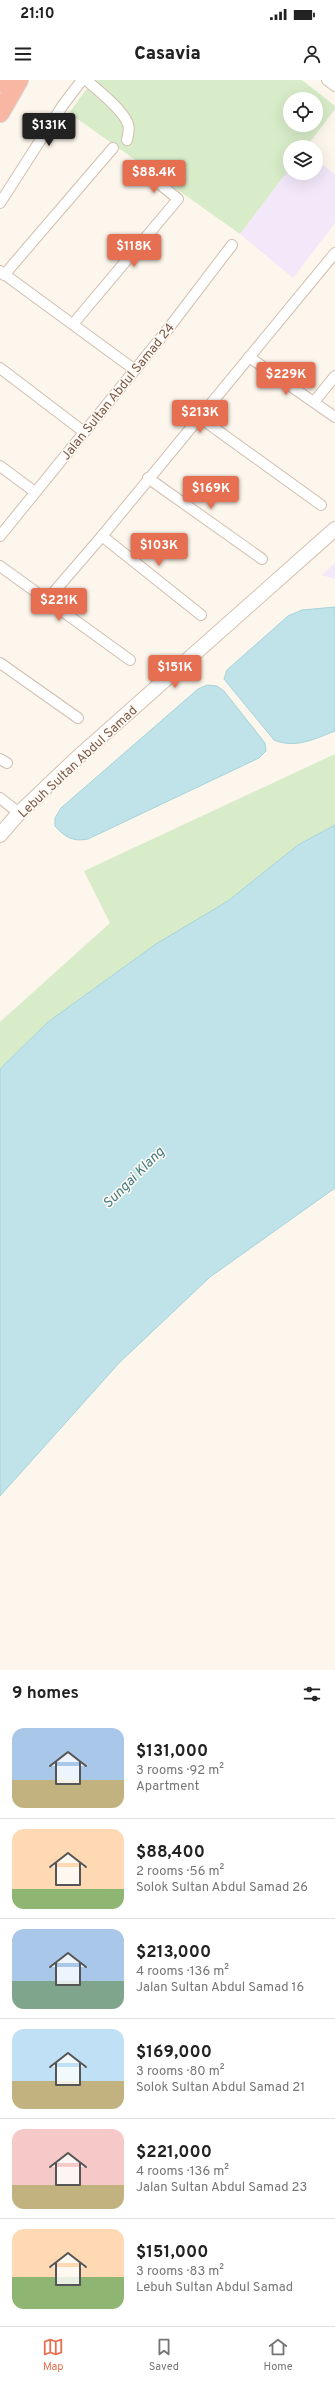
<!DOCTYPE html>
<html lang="en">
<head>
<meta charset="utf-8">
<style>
  body { margin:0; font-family:Overpass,sans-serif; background:#f6f6f6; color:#222; height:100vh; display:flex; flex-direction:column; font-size:15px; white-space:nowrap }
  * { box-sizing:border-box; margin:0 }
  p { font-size:13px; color:#767676 }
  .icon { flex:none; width:22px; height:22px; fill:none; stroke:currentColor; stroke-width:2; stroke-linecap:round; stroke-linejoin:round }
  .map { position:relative; height:1590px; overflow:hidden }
  .side { display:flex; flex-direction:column; background:#fff; flex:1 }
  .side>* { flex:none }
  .controls { position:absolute; left:283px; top:12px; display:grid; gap:8px }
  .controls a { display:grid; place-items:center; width:40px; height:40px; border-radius:50%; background:#fff; box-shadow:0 4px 16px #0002; font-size:20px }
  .price { position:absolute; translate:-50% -34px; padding:0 9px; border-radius:4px; background:#e76f51; color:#fff; font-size:13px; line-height:26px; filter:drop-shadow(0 1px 2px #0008) }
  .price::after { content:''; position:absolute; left:50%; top:24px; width:12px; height:9px; margin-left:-6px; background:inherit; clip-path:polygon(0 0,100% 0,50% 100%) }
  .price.selected { background:#222; color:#fff }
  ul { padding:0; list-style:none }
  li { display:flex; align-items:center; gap:12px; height:100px; padding:0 12px }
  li+li { border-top:1px solid #e0e0e0 }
  li span { display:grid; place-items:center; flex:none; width:112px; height:80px; border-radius:12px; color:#555 }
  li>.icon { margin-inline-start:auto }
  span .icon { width:48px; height:48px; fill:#fffc; stroke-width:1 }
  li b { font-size:17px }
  h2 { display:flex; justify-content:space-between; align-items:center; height:48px; padding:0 12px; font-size:17px }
  .status { display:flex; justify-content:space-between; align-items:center; height:28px; padding:0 20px; background:#fff; direction:ltr }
  .status svg { height:11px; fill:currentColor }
  header { display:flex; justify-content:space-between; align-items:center; height:52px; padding:0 12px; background:#fff; font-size:18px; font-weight:800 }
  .dock { display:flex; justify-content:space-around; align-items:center; height:56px; border-top:1px solid #e0e0e0; background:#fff; font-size:11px; color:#767676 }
  .dock a { display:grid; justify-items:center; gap:2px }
  .dock .selected { color:#e76f51 }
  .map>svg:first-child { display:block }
</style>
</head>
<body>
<div class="status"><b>21:10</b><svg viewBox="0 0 49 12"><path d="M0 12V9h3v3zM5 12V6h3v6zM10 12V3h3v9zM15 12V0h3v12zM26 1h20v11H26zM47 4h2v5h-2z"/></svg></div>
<header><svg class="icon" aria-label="menu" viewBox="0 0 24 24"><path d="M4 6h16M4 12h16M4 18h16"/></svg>Casavia<svg class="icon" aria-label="person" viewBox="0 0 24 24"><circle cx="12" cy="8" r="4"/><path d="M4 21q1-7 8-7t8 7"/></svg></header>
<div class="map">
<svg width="335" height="1590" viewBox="0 0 335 1590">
  <rect width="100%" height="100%" fill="#fdf6ec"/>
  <g fill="#f3e8fa">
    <polygon points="316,80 335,94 335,143 293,198 240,154 290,88 290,93 316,93"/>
    <polygon points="335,483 335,499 322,495"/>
  </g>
  <g fill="#d8ecc9" fill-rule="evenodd">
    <path d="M93 0H302L335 26V29L306 67H290V88L240 154 69 33ZM290 19H316V45H290Z"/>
    <polygon points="335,674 335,745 298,765 228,821 156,864 48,942 0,989 0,942 110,843 84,791"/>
  </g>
  <g fill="#bfe3e8" stroke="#a5d3da">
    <path d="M335 527V651C314 659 296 669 274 660L224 599 227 590 288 536 302 530Z"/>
    <path d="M207 605 217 606 224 611 265 663 266 671 259 678 88 759C72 762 65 757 55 746V738L61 728 198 609Z"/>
    <polygon points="335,745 335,1108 210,1197 119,1283 0,1416 0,989 48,942 156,864 228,821 298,765"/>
  </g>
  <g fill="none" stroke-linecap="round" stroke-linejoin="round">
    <defs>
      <g id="street">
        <path d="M86 0C98 10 123 30 128 44 130 49 128 55 127 60"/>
        <polyline points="327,0 335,6"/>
        <polyline points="0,123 63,25 82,0"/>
        <polyline points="0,191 135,290"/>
        <polyline points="4,195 113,68"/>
        <polyline points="73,244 178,119 145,92"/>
        <polyline points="249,277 335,337"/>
        <polyline points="0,288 84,352"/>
        <polyline points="314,322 335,296"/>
        <polyline points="199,337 321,425"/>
        <polyline points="0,386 35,412"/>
        <polyline points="148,398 262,479"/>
        <polyline points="0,456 168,249 232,165"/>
        <polyline points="102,456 201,535"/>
        <polyline points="0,486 130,580"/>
        <polyline points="47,520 102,456 335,173"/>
        <polyline points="0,583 78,638"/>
        <polyline points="0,679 7,683"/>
        <polyline points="0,718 19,733"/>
      </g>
      <polyline id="secondary" points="0,755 19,733 77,678 335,449"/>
      <g id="highway">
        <polyline points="0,3 2,0"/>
        <polyline points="0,33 19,0"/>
      </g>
    </defs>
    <use href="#street" stroke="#d1beb0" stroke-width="12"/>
    <use href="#secondary" stroke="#d6c0b0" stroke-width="16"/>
    <use href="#highway" stroke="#dad1cd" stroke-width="20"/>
    <use href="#street" stroke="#fff" stroke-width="10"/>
    <use href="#secondary" stroke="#fff" stroke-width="14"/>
    <use href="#highway" stroke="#f7b7a3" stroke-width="18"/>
  </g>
  <g text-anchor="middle" stroke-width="3" stroke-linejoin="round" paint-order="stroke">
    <g font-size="13" fill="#7a5c4d" stroke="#fffaf3">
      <text transform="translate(117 311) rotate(-51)" y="5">Jalan Sultan Abdul Samad 24</text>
      <text transform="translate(77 681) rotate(-43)" y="5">Lebuh Sultan Abdul Samad</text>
    </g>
    <g font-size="14" font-style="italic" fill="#437c86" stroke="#fffaf3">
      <text transform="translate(133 1097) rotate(-45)" y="5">Sungai Klang</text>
    </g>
  </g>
</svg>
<div class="controls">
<a><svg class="icon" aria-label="locate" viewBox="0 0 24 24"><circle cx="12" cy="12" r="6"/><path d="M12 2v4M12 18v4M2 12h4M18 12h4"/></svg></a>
<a><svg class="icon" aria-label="layers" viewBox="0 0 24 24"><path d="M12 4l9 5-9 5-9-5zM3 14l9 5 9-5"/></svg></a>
</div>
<b class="price selected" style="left:49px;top:67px">$131K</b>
<b class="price" style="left:154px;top:114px">$88.4K</b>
<b class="price" style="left:134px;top:188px">$118K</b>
<b class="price" style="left:286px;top:316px">$229K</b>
<b class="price" style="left:200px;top:354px">$213K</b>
<b class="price" style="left:211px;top:430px">$169K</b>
<b class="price" style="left:159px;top:487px">$103K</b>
<b class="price" style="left:59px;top:542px">$221K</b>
<b class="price" style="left:175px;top:609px">$151K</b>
</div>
<section class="side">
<h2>9 homes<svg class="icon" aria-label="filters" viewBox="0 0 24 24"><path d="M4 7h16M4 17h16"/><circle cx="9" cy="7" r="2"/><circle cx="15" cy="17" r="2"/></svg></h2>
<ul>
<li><span style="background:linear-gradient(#a9c7e8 65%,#c2b280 0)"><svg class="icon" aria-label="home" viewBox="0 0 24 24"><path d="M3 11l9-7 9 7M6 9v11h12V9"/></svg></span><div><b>$131,000</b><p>3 rooms · 92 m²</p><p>Apartment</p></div></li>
<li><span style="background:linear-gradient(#ffd9b3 75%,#8fb573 0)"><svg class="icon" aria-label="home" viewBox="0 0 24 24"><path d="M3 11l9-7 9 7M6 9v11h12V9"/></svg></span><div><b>$88,400</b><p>2 rooms · 56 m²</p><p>Solok Sultan Abdul Samad 26</p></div></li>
<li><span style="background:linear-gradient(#a9c7e8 65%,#7fa58c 0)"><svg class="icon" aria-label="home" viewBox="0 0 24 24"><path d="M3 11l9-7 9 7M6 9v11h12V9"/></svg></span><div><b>$213,000</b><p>4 rooms · 136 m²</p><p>Jalan Sultan Abdul Samad 16</p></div></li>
<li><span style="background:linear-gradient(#bfe0f5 65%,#c2b280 0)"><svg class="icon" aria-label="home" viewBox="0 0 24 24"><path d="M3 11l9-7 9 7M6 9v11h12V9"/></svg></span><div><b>$169,000</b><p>3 rooms · 80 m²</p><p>Solok Sultan Abdul Samad 21</p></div></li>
<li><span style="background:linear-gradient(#f6c9c9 70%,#c2b280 0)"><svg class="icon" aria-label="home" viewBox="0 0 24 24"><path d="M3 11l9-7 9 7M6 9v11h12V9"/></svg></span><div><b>$221,000</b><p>4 rooms · 136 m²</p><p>Jalan Sultan Abdul Samad 23</p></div></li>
<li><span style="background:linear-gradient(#ffd9b3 60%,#8fb573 0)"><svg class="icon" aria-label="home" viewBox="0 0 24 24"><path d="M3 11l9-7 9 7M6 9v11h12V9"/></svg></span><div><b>$151,000</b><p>3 rooms · 83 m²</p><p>Lebuh Sultan Abdul Samad</p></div></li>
</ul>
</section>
<nav class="dock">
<a class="selected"><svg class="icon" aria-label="map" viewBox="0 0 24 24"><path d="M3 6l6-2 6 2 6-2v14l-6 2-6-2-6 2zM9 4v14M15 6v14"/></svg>Map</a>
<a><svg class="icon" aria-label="saved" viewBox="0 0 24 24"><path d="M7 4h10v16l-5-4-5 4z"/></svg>Saved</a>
<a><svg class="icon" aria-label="home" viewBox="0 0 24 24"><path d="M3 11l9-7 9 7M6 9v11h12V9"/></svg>Home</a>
</nav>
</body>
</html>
